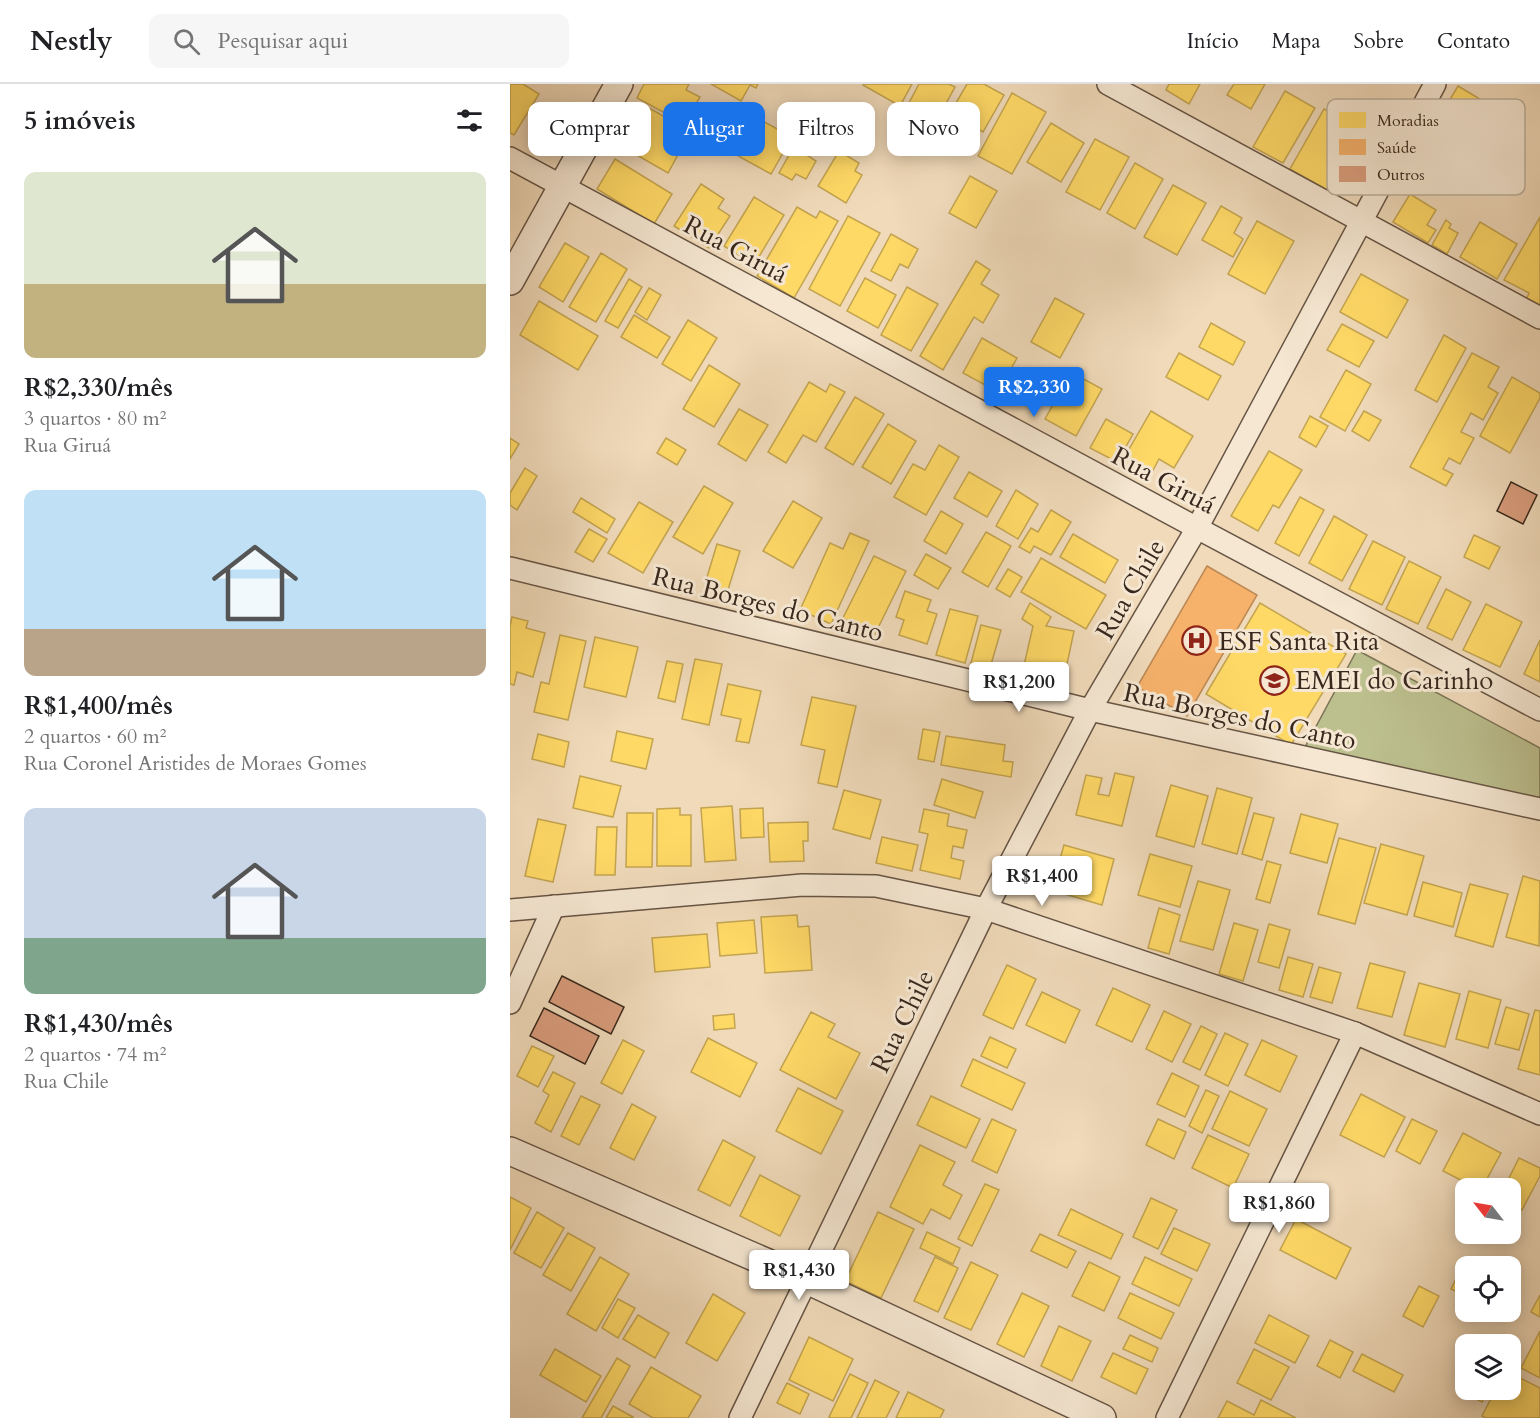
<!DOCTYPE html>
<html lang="pt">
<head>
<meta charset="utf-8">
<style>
  body { margin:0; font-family:Cardo,serif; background:#f6f6f6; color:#202124; height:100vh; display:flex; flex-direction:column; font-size:22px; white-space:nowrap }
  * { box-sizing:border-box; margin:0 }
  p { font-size:20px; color:#757577 }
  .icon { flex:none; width:33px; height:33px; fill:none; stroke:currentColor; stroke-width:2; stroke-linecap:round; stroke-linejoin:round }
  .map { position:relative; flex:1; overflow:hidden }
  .sheet { display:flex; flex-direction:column; background:#fff; width:510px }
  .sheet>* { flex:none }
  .banner { position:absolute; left:18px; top:18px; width:570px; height:54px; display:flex; gap:12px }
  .needle { width:39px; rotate:301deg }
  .fabs { position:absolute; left:945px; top:1094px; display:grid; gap:12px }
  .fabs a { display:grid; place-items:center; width:66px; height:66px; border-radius:12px; background:#fff; box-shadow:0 3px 15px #0003; font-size:30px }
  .price { position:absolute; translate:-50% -51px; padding:0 14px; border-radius:6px; background:#fff; color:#222; font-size:20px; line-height:39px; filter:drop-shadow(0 2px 3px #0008) }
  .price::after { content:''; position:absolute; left:50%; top:36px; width:18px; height:14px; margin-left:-9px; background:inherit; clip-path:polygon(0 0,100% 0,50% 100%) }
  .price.current { background:#1a73e8; color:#fff }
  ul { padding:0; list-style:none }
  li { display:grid; align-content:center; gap:12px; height:318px; padding:0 24px }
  li span { display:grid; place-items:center; height:186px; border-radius:12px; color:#555 }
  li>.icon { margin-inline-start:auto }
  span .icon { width:108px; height:108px; fill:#fffc; stroke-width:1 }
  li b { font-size:26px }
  h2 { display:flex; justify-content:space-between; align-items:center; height:72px; padding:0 24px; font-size:26px }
  .chip { padding:0 21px; border-radius:12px; background:#fff; box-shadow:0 3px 15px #0003; font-size:21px; line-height:54px }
  .chip.current { background:#1a73e8; color:#fff }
  header { display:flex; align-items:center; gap:36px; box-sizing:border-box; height:84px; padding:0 30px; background:#fff; border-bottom:2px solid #e0e0e0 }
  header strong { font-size:28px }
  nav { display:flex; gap:33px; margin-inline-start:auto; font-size:21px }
  .search { width:420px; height:54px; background:#f6f6f6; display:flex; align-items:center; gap:15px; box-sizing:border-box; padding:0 21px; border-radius:12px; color:#757577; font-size:22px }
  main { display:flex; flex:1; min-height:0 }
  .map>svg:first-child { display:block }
</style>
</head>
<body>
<header>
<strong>Nestly</strong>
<div class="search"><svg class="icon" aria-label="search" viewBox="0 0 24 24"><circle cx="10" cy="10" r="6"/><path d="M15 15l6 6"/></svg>Pesquisar aqui</div>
<nav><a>Início</a><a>Mapa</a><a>Sobre</a><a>Contato</a></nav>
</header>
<main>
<section class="sheet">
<h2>5 imóveis<svg class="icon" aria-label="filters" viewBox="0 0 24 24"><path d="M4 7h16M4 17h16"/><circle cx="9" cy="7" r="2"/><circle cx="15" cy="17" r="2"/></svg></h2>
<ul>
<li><span style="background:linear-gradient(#dfe7d0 60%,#c2b280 0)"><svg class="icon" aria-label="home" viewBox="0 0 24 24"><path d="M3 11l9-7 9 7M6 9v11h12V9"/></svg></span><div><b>R$2,330/mês</b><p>3 quartos · 80 m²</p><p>Rua Giruá</p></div></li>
<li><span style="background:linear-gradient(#bfe0f5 75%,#b9a48a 0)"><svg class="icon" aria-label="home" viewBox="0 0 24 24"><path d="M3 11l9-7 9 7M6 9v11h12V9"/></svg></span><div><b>R$1,400/mês</b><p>2 quartos · 60 m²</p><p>Rua Coronel Aristides de Moraes Gomes</p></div></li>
<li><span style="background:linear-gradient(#c9d6e8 70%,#7fa58c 0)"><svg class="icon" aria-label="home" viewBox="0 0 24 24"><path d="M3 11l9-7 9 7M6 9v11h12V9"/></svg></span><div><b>R$1,430/mês</b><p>2 quartos · 74 m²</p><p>Rua Chile</p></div></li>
</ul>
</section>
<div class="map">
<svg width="1030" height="1334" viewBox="0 0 1030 1334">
  <rect width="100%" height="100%" fill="#f0daba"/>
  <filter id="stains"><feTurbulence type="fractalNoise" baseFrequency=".00333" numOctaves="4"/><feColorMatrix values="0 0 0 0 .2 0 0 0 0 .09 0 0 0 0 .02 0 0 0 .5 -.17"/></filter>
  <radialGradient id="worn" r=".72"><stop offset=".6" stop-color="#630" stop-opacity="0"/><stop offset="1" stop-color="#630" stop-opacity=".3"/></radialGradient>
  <polygon fill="#bcbf8e" stroke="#7a7456" stroke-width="1.5" points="847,566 1030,664 1030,717 794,665"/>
  <g fill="#ffd966" stroke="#c3a450" stroke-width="1.5">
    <polygon points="0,0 13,0 29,10 4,51 0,49"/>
    <polygon points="134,0 179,0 176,6 190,13 184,23 197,30 188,47 127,14"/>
    <polygon points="201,0 248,0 246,4 240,1 231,17"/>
    <polygon points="354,0 402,0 390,22 353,1"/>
    <polygon points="409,0 439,0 445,3 418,52 390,36"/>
    <polygon points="457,0 474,0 494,11 473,48 454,37 450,44 436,36"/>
    <polygon points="659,0 690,0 679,20 656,6"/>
    <polygon points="724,0 755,0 741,25 717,11"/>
    <polygon points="948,2 995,30 974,65 927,37"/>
    <polygon points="775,7 805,24 773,79 743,63"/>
    <polygon points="502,9 536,28 502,90 468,72"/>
    <polygon points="134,21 167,40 162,48 176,56 158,89 111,62"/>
    <polygon points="231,25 282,53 261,90 210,62"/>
    <polygon points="814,25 858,50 824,110 780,85"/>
    <polygon points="541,39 574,59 551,98 517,78"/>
    <polygon points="585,55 619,73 590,126 556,108"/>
    <polygon points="294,56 304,62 298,72 306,77 296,95 286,90 282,96 269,89 283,64 287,67"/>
    <polygon points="329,67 349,79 345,87 352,91 336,119 308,102"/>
    <polygon points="105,75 162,110 144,140 87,105"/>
    <polygon points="625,79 653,95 625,145 597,129"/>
    <polygon points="460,92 487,107 466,144 439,129"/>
    <polygon points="191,100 214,115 208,124 220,132 199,164 164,142"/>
    <polygon points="663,101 696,119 667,171 634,153"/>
    <polygon points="900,110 926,126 917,141 926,146 918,159 883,138"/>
    <polygon points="244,113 274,131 244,181 214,162"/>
    <polygon points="711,122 732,134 724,149 733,155 723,173 692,156"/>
    <polygon points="287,123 306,134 310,127 328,137 284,214 247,192"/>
    <polygon points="338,132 370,149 330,222 299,205"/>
    <polygon points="1030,133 1030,220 1028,223 1016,216 1019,209 994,196"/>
    <polygon points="936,136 941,140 939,144 948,149 937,170 922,161"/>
    <polygon points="747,137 784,157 755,210 718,190"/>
    <polygon points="970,138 1007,160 987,195 950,173"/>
    <polygon points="381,150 408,165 398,184 390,180 381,197 361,187"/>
    <polygon points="55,159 79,173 53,218 29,203"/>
    <polygon points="91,169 117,185 86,238 59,223"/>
    <polygon points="466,177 480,186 471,200 489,211 473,239 464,233 433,286 410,272"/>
    <polygon points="851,190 898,216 877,254 830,228"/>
    <polygon points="355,194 386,211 368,244 337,227"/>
    <polygon points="119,195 132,203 108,244 95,237"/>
    <polygon points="397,203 428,220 401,267 371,251"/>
    <polygon points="139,204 151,211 137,236 125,228"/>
    <polygon points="545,214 574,230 550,274 521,258"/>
    <polygon points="29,217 88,252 68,286 10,251"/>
    <polygon points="124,231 160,253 147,274 111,253"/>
    <polygon points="178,236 207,254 181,297 152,280"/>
    <polygon points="701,239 735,258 723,281 689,263"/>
    <polygon points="832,240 864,257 849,283 817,266"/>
    <polygon points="934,251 956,264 927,318 905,306"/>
    <polygon points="472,254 507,274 488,308 453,289"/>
    <polygon points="669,269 711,292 698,316 656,293"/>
    <polygon points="962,269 989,283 978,303 988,309 973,336 961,329 951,348 964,354 950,380 939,374 933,385 943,390 936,402 900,383"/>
    <polygon points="199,281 230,300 204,343 173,325"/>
    <polygon points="836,286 861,300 835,347 810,333"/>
    <polygon points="561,288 592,305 566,352 535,335"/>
    <polygon points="1002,293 1030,309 1030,314 1000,369 970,352"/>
    <polygon points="299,298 316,308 320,300 335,308 306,358 293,351 276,379 258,368"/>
    <polygon points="345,313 374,330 343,381 315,364"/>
    <polygon points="229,325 258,341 236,377 208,360"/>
    <polygon points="641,327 683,352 664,384 649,375 641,390 614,374"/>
    <polygon points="854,327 871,336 859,357 842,347"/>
    <polygon points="800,332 818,342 806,363 789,353"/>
    <polygon points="596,335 623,350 607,378 580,364"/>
    <polygon points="378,340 406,357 381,400 352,383"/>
    <polygon points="0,354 9,360 0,375"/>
    <polygon points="156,354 176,366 167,381 147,369"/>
    <polygon points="429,361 449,373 416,431 384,413 403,380 415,386"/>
    <polygon points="759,367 792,386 769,424 763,421 748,447 721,432"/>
    <polygon points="15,384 27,392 7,426 0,421 0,409"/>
    <polygon points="459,388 492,407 477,433 444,414"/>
    <polygon points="194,402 223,419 193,470 163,453"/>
    <polygon points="506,406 528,420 508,455 486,442"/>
    <polygon points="790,413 814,426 789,472 765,459"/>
    <polygon points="71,414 105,435 97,449 63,428"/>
    <polygon points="283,417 312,434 283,484 253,467"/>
    <polygon points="129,418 163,438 133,489 98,469"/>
    <polygon points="541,426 561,438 541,471 524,462 520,469 509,463 521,444 528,448"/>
    <polygon points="431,427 453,440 436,470 414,457"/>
    <polygon points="824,432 857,451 832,497 799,479"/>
    <polygon points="79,445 97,455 83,478 65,468"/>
    <polygon points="476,448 501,462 478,503 452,488"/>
    <polygon points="340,449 359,457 321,540 290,526 320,459 333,465"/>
    <polygon points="563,450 608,476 595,499 550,473"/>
    <polygon points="964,451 990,463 979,485 954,473"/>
    <polygon points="863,457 895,473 872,521 839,505"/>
    <polygon points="207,460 230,467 217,509 194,503"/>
    <polygon points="416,470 441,484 428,505 404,491"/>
    <polygon points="364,472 396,487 365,550 333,534"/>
    <polygon points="531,474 596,511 576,545 511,508"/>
    <polygon points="899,477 931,493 908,540 876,525"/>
    <polygon points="498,485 512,493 500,513 486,505"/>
    <polygon points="936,505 961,518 942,556 917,544"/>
    <polygon points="395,507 421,516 417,527 427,530 417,560 389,551 394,536 386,533"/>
    <polygon points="520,519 541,533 536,542 564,547 553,599 512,590 523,542 512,535"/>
    <polygon points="750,519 836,570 781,661 696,610"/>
    <polygon points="976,520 1012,538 990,583 953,566"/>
    <polygon points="440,525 468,532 455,579 426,571"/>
    <polygon points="2,533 18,537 16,544 35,549 23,593 7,588 4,601 0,600 0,542"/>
    <polygon points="471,541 491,546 480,584 461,579"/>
    <polygon points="50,551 76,557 58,636 24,628 31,598 39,600"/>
    <polygon points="85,553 128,563 116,613 74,603"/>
    <polygon points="1030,556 1030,598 1014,590"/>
    <polygon points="185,575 212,580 199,641 172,635"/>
    <polygon points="157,577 173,580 165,618 148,614"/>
    <polygon points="218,600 251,607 239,659 226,657 231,635 211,631"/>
    <polygon points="302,613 346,622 327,703 308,699 315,666 291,661"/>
    <polygon points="413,645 430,648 424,678 408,675"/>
    <polygon points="107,647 143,655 136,685 101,677"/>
    <polygon points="28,650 59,658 54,683 22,675"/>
    <polygon points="436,652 495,661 493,677 503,678 501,693 431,681"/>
    <polygon points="605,689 624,693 612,742 566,731 576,691 592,694 588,710 599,712"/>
    <polygon points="70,692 111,702 103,733 63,724"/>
    <polygon points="432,695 473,708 465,734 424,721"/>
    <polygon points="661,701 698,712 684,763 646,752"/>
    <polygon points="707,704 742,714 727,770 692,760"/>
    <polygon points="334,706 371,716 360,755 323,745"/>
    <polygon points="222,722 226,776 195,778 191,724"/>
    <polygon points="170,724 170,731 181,731 181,782 147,782 147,725"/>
    <polygon points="253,724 254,753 231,754 230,725"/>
    <polygon points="414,725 439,730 437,742 457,746 453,764 443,762 441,774 454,777 450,795 410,786 418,750 409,748"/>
    <polygon points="117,729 143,729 142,783 116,783"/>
    <polygon points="744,729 764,734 752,776 732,770"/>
    <polygon points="791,730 828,740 817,779 780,769"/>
    <polygon points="28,735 56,741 43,798 15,792"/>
    <polygon points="298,738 298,757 293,757 294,777 260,778 258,739"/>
    <polygon points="87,743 107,743 105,791 85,791"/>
    <polygon points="372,753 408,761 402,787 366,779"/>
    <polygon points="829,754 866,764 845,840 808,830"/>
    <polygon points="871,760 914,772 897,831 854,819"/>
    <polygon points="554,761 604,775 592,821 541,806"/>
    <polygon points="640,770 682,782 670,823 628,811"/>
    <polygon points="757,777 771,781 760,819 746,815"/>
    <polygon points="1013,792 1030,797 1029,862 996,853"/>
    <polygon points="688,797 720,806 703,866 670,857"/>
    <polygon points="913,798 952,809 943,843 904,832"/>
    <polygon points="960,800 998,810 983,863 945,852"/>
    <polygon points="649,824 670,831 659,870 638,864"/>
    <polygon points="287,831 288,843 299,842 302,886 255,889 251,833"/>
    <polygon points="244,836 247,869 210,872 207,839"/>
    <polygon points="724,839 748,846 733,897 709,890"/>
    <polygon points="759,840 780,846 769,884 748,878"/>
    <polygon points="197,850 200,883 145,888 142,854"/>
    <polygon points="778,873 803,880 793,913 769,906"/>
    <polygon points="860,879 895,888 882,933 847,924"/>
    <polygon points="497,881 526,895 503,945 473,931"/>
    <polygon points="809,883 831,889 822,919 800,913"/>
    <polygon points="909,899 950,910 935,963 894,951"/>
    <polygon points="603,904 640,921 622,958 586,941"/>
    <polygon points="959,907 991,916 978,964 946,955"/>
    <polygon points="532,908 570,926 555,959 516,941"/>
    <polygon points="996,923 1019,930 1009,966 985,960"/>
    <polygon points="1025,926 1030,927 1030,991 1008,985"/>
    <polygon points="654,927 681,940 662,978 636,965"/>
    <polygon points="301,928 325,940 318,953 350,969 326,1015 270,986"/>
    <polygon points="224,930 225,944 204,946 203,932"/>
    <polygon points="691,942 707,950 690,986 673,978"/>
    <polygon points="715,949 738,960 718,1002 695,991"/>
    <polygon points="480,953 506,965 497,984 471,972"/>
    <polygon points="198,954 247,979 230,1013 181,988"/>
    <polygon points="113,956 134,967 112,1010 91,999"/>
    <polygon points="752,956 787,972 770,1008 735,991"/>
    <polygon points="22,962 44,972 28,1003 7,992"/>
    <polygon points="463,975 515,999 502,1026 451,1002"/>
    <polygon points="43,988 65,999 41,1048 25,1039 39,1011 33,1007"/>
    <polygon points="662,989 689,1002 675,1033 647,1020"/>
    <polygon points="288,1004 333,1027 311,1070 266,1047"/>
    <polygon points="696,1006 709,1012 692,1049 679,1042"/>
    <polygon points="720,1007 757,1025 739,1062 702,1045"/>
    <polygon points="851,1010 895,1033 874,1073 830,1051"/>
    <polygon points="71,1012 90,1021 69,1061 51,1052"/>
    <polygon points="421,1012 470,1035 456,1064 407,1041"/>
    <polygon points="122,1020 146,1033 124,1076 100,1064"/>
    <polygon points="482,1035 506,1046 487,1089 462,1077"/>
    <polygon points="648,1035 676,1048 664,1075 636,1061"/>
    <polygon points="902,1035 927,1047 910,1080 886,1067"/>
    <polygon points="953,1049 991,1069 972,1104 966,1104 933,1087"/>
    <polygon points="698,1051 739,1070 723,1104 682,1084"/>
    <polygon points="213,1056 245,1073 220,1122 188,1106"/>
    <polygon points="410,1061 445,1078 433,1101 452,1111 440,1135 421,1125 413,1140 380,1123"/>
    <polygon points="1009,1074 1030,1084 1030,1092 1012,1126 1000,1120 1000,1104 994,1104"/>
    <polygon points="250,1091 290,1112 270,1152 230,1132"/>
    <polygon points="475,1100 489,1106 462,1162 448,1155"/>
    <polygon points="0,1113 21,1124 0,1166"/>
    <polygon points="641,1114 667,1126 648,1165 623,1153"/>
    <polygon points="561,1125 613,1150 601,1175 548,1151"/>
    <polygon points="27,1128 54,1144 31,1184 4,1169"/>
    <polygon points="368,1128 404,1145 371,1214 335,1197"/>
    <polygon points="786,1135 841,1164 826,1195 770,1166"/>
    <polygon points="664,1144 700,1160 687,1187 651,1170"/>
    <polygon points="417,1148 450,1164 443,1180 410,1164"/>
    <polygon points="58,1149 85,1164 61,1207 33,1191"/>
    <polygon points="530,1150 566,1167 557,1184 521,1167"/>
    <polygon points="90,1173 119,1190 86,1247 57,1230"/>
    <polygon points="425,1173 448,1184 428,1228 404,1217"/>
    <polygon points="635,1173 682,1195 669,1222 622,1200"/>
    <polygon points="461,1178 488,1191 461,1246 434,1234"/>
    <polygon points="579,1178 610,1193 594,1227 562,1212"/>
    <polygon points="953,1181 956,1183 955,1212 941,1205"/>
    <polygon points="909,1202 929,1212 913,1243 893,1232"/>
    <polygon points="512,1209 539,1222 514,1273 487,1260"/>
    <polygon points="620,1209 664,1229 651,1255 608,1234"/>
    <polygon points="203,1210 235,1229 207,1277 176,1259"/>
    <polygon points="1030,1211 1030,1233 1021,1228"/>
    <polygon points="108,1215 125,1224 108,1254 92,1244"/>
    <polygon points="128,1231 159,1249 145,1274 113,1255"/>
    <polygon points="759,1231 799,1252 785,1279 745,1259"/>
    <polygon points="549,1242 581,1257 562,1297 531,1282"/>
    <polygon points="1030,1247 1030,1294 1011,1284"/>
    <polygon points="620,1251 648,1264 642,1278 613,1265"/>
    <polygon points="299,1253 343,1275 323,1317 279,1296"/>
    <polygon points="820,1256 843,1268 830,1294 807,1282"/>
    <polygon points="45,1265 91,1292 76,1318 30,1291"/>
    <polygon points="744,1265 779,1283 761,1316 727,1299"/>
    <polygon points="603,1269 638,1285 626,1310 591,1293"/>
    <polygon points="852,1270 893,1291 884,1308 843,1287"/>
    <polygon points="107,1274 120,1282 91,1334 72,1334"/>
    <polygon points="141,1283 191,1312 178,1334 143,1334 119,1320"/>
    <polygon points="956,1287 956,1305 978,1305 972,1318 947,1305"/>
    <polygon points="1000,1289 1030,1304 1030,1334 976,1334 972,1332 986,1305 1000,1305"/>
    <polygon points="340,1290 358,1299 341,1334 321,1334 319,1333"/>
    <polygon points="365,1296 389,1308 376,1334 347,1334"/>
    <polygon points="277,1299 299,1310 290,1330 267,1319"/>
    <polygon points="398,1308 434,1326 430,1334 386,1334"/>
    <polygon points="751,1316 786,1334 708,1334 717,1317 744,1331"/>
    <polygon points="103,1322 123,1333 123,1334 96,1334"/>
  </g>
  <polygon fill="#f6b26b" stroke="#bd8954" stroke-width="1.5" points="697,482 747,511 677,632 627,603"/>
  <g fill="#da9d7d" stroke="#38281d" stroke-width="1.5">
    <polygon points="1001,398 1027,411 1013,440 987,427"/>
    <polygon points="52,892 114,923 101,950 39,918"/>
    <polygon points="34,924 89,952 75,980 20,952"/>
  </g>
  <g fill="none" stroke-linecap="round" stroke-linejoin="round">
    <defs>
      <g id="minor">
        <polyline points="598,0 1030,234"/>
        <polyline points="0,74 687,444 1030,626"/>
        <polyline points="0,484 580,626 1030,725"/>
        <polyline points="0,826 292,801 366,802 476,825 845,949 1030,1030"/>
        <polyline points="0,919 44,822"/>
        <polyline points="230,1334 476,825 580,626 687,444 925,0"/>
        <polyline points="657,1334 845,949"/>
      </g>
      <g id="tertiary">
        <polyline points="0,197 109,0"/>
        <polyline points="0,1067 297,1196 592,1334"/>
      </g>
    </defs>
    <use href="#minor" stroke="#665444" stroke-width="24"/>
    <use href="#tertiary" stroke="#665444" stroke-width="30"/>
    <use href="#minor" stroke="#f5e7d2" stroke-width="21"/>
    <use href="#tertiary" stroke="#f5e7d2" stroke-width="27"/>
  </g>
  <defs>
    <symbol id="hospital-ring" viewBox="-11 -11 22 22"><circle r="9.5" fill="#f5e7d2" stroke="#8f2418" stroke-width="1.5"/><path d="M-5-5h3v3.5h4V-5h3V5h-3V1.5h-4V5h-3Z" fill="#8f2418"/></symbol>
    <symbol id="school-ring" viewBox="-11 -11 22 22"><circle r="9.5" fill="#f5e7d2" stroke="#8f2418" stroke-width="1.5"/><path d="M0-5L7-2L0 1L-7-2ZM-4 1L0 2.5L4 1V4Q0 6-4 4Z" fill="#8f2418"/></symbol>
  </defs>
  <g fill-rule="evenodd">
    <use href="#hospital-ring" x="670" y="540" width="33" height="33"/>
    <use href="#school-ring" x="748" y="580" width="33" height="33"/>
  </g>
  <g text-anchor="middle" stroke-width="6" stroke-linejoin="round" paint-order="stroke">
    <g font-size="26" fill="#38281d" stroke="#f5e7d2">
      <text transform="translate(226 165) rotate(28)" y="9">Rua Giruá</text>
      <text transform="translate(654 396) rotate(28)" y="9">Rua Giruá</text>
      <text transform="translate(620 505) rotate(-60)" y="9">Rua Chile</text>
      <text transform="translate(258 520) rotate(14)" y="9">Rua Borges do Canto</text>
      <text transform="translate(730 632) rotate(12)" y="9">Rua Borges do Canto</text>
      <text transform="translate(392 937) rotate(-64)" y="9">Rua Chile</text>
    </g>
    <g font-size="26" fill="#38281d" stroke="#f5e7d2" text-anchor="start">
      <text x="708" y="566">ESF Santa Rita</text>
      <text x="785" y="605">EMEI do Carinho</text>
    </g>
  </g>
  <rect x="817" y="15" width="198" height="96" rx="9" fill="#f5e7d2" stroke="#bcae9c" stroke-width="1.5"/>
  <rect x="829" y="28" width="27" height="16" fill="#ffd966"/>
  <rect x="829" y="55" width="27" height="16" fill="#f6b26b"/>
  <rect x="829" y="82" width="27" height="16" fill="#da9d7d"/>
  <g font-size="16" fill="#38281d">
    <text x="867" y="42">Moradias</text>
    <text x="867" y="69">Saúde</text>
    <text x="867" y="96">Outros</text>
  </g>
  <rect width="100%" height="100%" filter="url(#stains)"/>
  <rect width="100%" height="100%" fill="url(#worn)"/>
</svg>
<div class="fabs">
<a><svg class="needle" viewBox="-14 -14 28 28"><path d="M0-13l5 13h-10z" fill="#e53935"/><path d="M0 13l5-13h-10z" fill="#757577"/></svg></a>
<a><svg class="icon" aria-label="locate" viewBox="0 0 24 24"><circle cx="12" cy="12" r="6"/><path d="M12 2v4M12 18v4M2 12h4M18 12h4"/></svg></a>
<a><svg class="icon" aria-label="layers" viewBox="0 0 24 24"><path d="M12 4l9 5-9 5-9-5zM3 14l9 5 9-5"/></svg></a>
</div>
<b class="price current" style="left:524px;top:334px">R$2,330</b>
<b class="price" style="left:509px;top:629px">R$1,200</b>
<b class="price" style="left:532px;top:823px">R$1,400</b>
<b class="price" style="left:769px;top:1150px">R$1,860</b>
<b class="price" style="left:289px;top:1217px">R$1,430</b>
<div class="banner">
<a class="chip">Comprar</a>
<a class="chip current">Alugar</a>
<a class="chip">Filtros</a>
<a class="chip">Novo</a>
</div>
</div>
</main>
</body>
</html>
